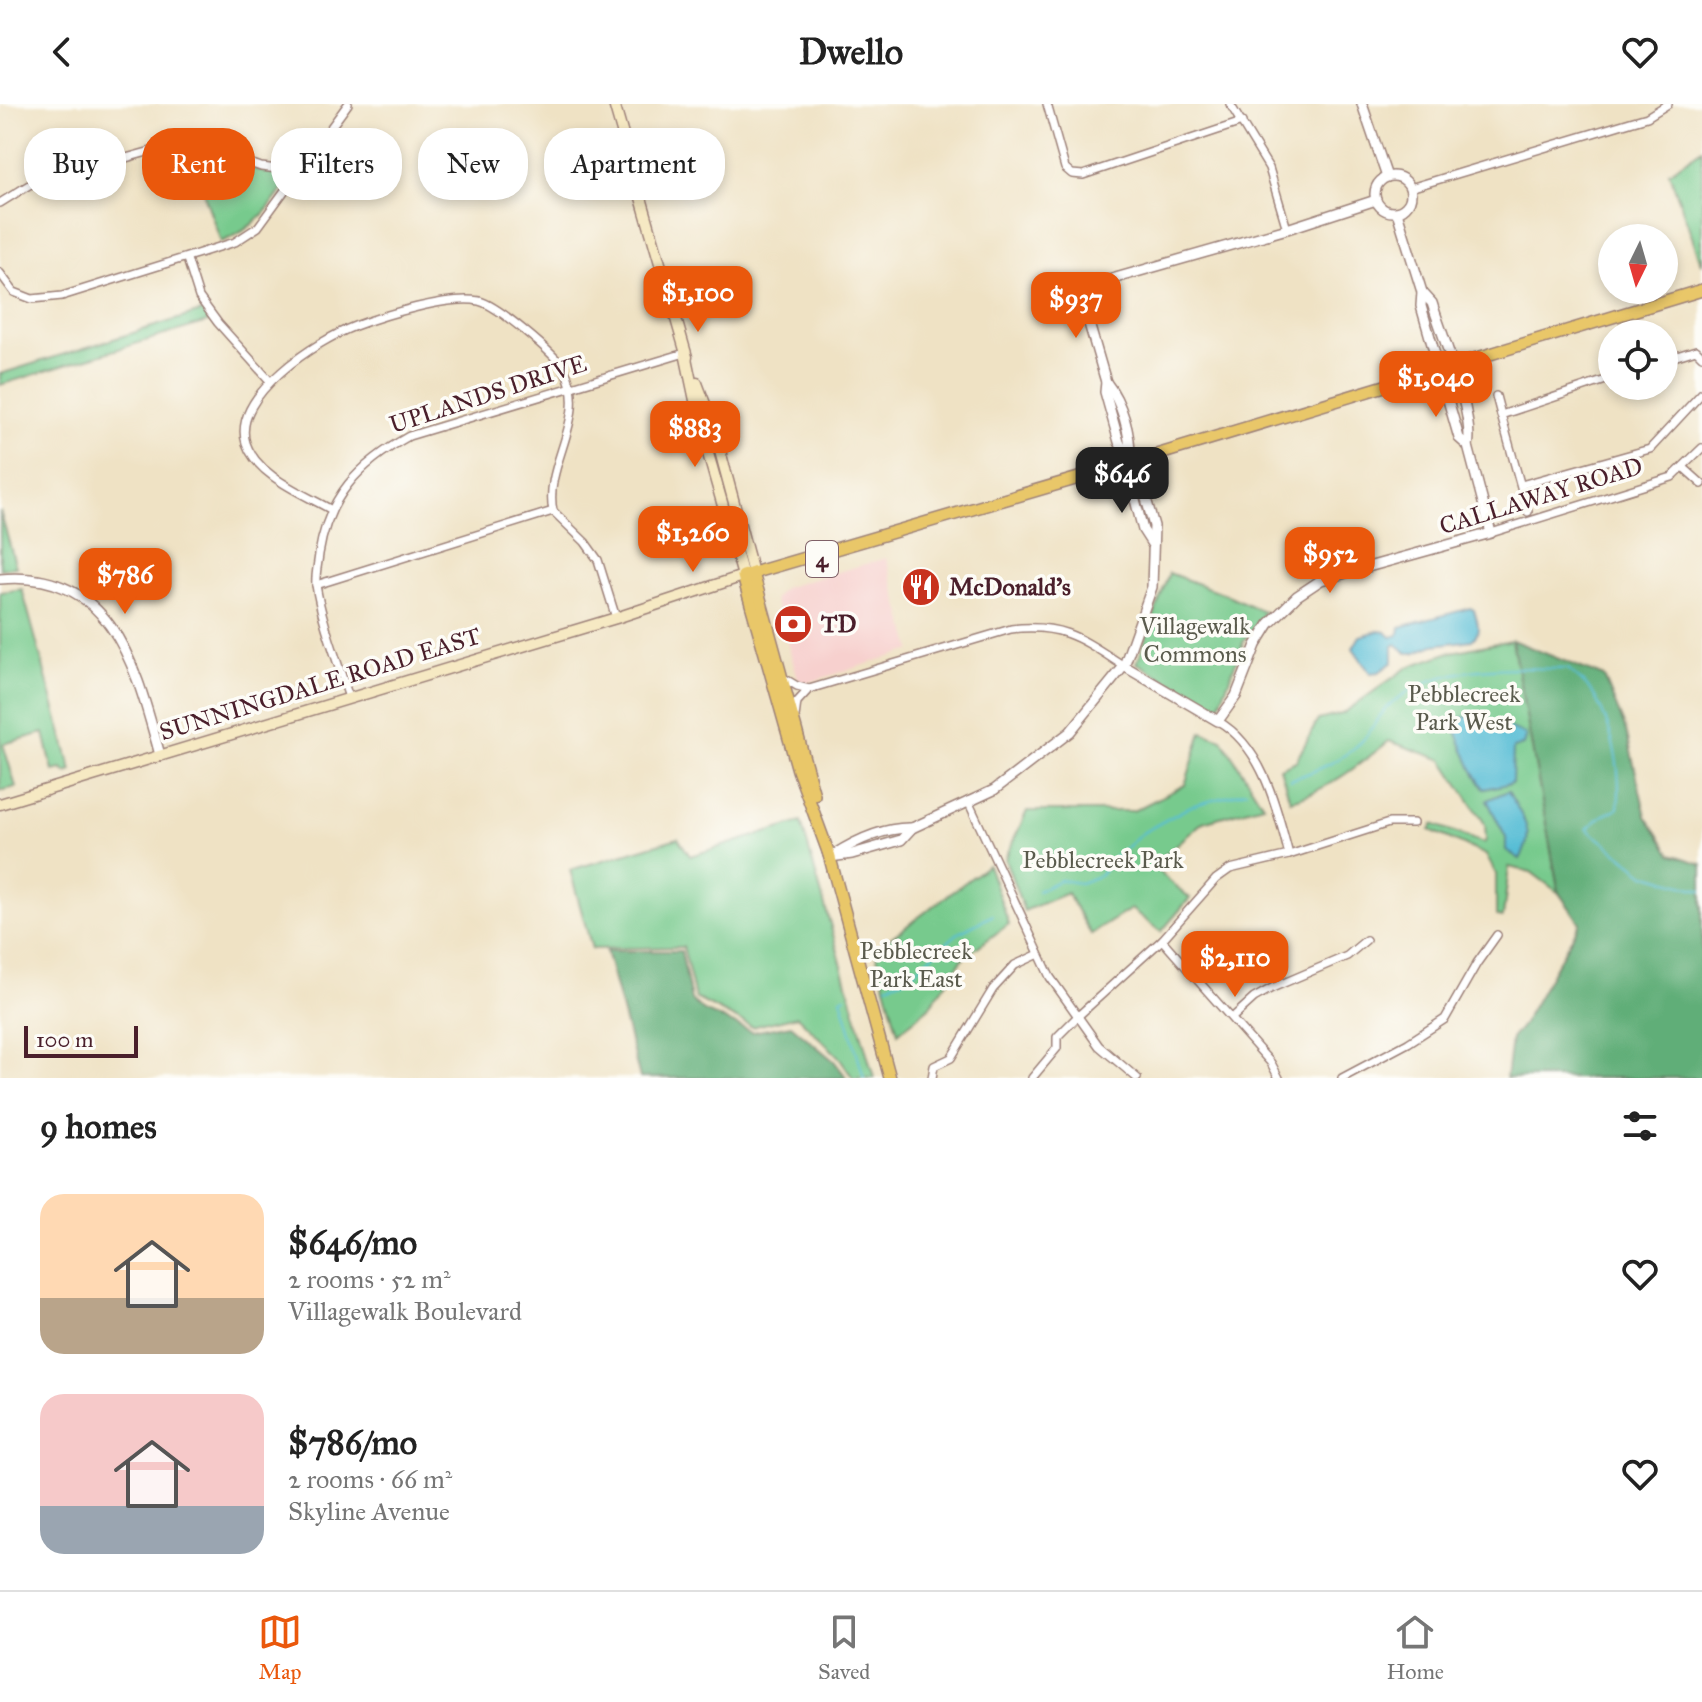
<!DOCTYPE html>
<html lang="en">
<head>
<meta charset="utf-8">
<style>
  body { margin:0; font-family:"IM FELL Great Primer",serif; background:#f6f6f6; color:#222; height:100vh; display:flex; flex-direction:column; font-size:30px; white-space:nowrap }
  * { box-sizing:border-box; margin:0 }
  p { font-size:26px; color:#767676 }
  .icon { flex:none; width:44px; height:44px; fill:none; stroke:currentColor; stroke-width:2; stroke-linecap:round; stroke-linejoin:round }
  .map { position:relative; height:974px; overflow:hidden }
  .side { display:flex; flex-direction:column; background:#fff; flex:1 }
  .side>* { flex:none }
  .banner { position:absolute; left:24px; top:24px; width:800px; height:72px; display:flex; gap:16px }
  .needle { width:52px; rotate:185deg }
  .buttons { position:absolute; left:1598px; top:120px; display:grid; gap:16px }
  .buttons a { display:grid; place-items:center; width:80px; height:80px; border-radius:50%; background:#fff; box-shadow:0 4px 12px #0003; font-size:40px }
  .scale { position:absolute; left:24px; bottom:20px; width:114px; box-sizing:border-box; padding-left:8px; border:4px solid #4a1f2b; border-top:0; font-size:22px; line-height:28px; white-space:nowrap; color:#4a1f2b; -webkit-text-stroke:6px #fdfcf7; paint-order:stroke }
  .price { position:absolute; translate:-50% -68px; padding:0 18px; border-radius:16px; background:#ea580c; color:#fff; font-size:26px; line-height:52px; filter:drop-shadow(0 2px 4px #0008) }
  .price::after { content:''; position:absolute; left:50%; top:48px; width:24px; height:18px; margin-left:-12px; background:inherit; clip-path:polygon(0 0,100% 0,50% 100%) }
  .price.on { background:#222; color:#fff }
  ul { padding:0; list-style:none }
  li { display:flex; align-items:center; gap:24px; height:200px; padding:0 40px }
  li span { display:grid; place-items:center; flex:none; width:224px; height:160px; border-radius:24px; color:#555 }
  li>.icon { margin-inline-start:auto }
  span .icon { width:96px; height:96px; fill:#fffc; stroke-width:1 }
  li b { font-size:34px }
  h2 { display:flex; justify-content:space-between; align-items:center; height:96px; padding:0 40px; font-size:34px }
  .pill { padding:0 28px; border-radius:32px; background:#fff; box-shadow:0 4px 12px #0003; font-size:28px; line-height:72px }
  .pill.on { background:#ea580c; color:#fff }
  header { display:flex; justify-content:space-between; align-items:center; height:104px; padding:0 40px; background:#fff; font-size:36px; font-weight:800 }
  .tab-bar { display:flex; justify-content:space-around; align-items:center; height:112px; border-top:2px solid #e0e0e0; background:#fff; font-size:22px; color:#767676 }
  .tab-bar a { display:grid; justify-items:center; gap:4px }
  .tab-bar .on { color:#ea580c }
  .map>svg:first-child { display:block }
</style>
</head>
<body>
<header><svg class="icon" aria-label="back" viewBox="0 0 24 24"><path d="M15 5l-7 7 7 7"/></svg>Dwello<svg class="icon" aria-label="heart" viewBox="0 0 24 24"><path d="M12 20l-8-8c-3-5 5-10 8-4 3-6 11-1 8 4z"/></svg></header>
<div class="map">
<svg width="1702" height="974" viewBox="0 0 1702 974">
  <rect width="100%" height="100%" fill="#fdfcf7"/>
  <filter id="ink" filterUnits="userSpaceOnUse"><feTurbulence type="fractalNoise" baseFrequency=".0125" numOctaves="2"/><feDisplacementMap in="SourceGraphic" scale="16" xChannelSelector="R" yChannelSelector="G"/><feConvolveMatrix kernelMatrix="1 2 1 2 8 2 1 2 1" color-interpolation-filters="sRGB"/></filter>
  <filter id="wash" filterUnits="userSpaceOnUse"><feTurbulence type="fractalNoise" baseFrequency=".006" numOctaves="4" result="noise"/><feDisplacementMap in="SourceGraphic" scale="32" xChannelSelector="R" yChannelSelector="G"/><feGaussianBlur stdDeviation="1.8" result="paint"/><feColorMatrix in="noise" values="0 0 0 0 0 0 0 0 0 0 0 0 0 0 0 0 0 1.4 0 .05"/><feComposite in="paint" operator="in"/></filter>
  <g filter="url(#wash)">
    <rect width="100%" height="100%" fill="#efe2c4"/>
    <polygon fill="#f7d0ce" points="886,454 912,546 800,581 774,495 783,484"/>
    <g fill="#77ca8d" stroke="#60745c" stroke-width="2">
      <polygon points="1702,45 1702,161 1669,68"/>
      <path d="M203 47 261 67 287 68 290 71C276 100 252 127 221 138L205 93Z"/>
      <polygon points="204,207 211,217 0,281 0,270"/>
      <polygon points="0,407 16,463 0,465"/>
      <polygon points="1169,469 1230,492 1264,508 1244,537 1218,605 1137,559"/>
      <polygon points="22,485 72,667 66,669 62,665 53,667 44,629 3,640 16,683 0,687 0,488"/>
      <path d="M1512 536 1559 789 1531 768 1509 763 1503 813 1496 812V770L1486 751 1430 726 1433 720 1484 739 1486 736 1485 720 1443 656 1389 637C1360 660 1326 688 1290 696L1280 664 1296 657 1318 616 1342 610 1408 563 1447 549Z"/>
      <polygon points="1202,628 1222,635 1263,701 1203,718 1152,762 1190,794 1161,828 1131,805 1091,830 1067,789 1024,807 1005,755 1027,707 1133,707 1185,681"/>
      <polygon points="801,718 874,974 853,974 837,951 797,912 752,923 695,894 683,843 592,845 570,766 678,734 690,752"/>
      <polygon points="988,761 1009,820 964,853 929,903 898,929 875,846"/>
    </g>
    <g fill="#61ae78" stroke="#566652" stroke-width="2">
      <polygon points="1512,536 1604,573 1626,626 1646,712 1671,750 1702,760 1702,974 1506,974 1511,935 1523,920 1580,819 1559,789"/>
      <polygon points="606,847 681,847 691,896 704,907 752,928 791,921 834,957 847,974 640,974"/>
    </g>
    <g fill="#57bdd5" stroke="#506e80" stroke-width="2">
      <path d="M1470 504 1474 506C1477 517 1482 527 1472 536L1434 541 1414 549H1407L1396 540 1393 542V558L1379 568 1370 569 1353 544 1360 532 1378 527 1386 528 1391 533 1399 531 1400 523Z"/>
      <polygon points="1478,611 1526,631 1523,641 1513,644 1512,679 1484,685 1472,665 1456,627 1460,614"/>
      <path d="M1508 687C1522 714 1537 726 1520 755L1506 746V734L1487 696Z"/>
    </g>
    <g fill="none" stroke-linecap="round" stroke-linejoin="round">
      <g stroke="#57bdd5" stroke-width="2">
        <path d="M1290 676C1315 667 1340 658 1360 639 1371 629 1376 614 1387 604 1434 558 1507 564 1568 565 1577 573 1589 582 1595 593 1613 625 1622 668 1618 704L1602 712 1587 725 1645 770 1702 787"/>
        <polyline points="1038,787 1060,776 1080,779 1099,772 1114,754 1144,728 1191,702 1246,687"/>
        <polyline points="887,881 907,874 957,830 993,811"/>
        <polyline points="845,893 841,894 864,974"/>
      </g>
    </g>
  </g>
  <g filter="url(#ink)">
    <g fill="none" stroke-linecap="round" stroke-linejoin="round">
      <defs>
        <g id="minor">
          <polyline points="1047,0 1065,64 1072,70 1083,71 1242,18"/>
          <polyline points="1230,0 1269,64 1287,125"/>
          <polyline points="1410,84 1630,18 1647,13 1668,0"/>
          <polyline points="0,99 29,81 169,42 199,41 261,63 278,65 304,61"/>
          <polyline points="187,155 199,193 218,219 270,277"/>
          <polyline points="0,169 14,188 32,195 62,192 235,138 258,123 348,0"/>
          <polyline points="1664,256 1696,246 1702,252"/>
          <polyline points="1496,292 1501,311"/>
          <polyline points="1683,363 1702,380"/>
          <polyline points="1521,381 1650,345 1702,289"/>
          <path d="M330 405C302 389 257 372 246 339 231 292 318 236 355 222 384 211 450 191 479 197 497 201 555 250 564 265 591 312 543 360 553 407L585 438 598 456 616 514"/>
          <polyline points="1528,408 1501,311 1612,274"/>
          <polyline points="1491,429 1672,373 1702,344"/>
          <polyline points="316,481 553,407"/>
          <polyline points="782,573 797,582 809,585"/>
          <path d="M349 594C338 558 322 519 316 481 315 471 318 460 319 450 328 392 359 360 409 332L685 249"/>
          <path d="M795 613 797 598 809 585 1011 525C1063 519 1082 535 1124 562"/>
          <path d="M1218 617C1263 643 1277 704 1289 751"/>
          <polyline points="968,697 1050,873 1099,942 1137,974"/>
          <polyline points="1162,836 1271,959 1279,974"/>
          <polyline points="1232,914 1254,894 1272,884 1347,852 1366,836"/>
          <polyline points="932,974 934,962 951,954 993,885 1015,861 1039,850"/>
          <polyline points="1032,974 1057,944 1057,933 1077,913 1162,836 1216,775 1230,765 1289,751 1389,719 1413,719"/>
          <polyline points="1342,974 1408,939 1445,915 1477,859 1497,831"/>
        </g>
        <g id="tertiary">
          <polyline points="1362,0 1387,73"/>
          <circle cx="1393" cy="90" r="18"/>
          <polyline points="1397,108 1422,188 1421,202 1459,334 1468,342"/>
          <polyline points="1079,185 1106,278 1105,288 1119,338 1130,359 1133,373 1132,384 1143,426 1152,440"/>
          <polyline points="1049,193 1287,125 1376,96"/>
          <path d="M1106 278C1122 298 1131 330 1130 356"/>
          <path d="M0 475C114 465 136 565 160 651"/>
          <path d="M1124 562 1218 617 1236 592 1256 541 1269 520 1297 492 1321 476 1491 429 1468 342C1475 312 1442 231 1432 199L1422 188"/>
          <path d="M833 751C855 737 885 723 912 724"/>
          <polyline points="830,753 852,750 901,736 912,724 994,686 1070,628 1124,562 1152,483 1154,422 1142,381 1133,373"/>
        </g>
        <g id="secondary">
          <polyline points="614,0 687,253"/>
          <polyline points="697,279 713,321 753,469"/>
          <polyline points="0,700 616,514 743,472 701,325 685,249"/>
        </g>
        <g id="primary">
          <polyline points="753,469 814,691"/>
          <polyline points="828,747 890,974"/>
          <polyline points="830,753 798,666 743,472 1130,359 1702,186"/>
        </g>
      </defs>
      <use href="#minor" stroke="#9c8078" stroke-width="10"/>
      <use href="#tertiary" stroke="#9c8078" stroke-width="12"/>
      <use href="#secondary" stroke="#9c8078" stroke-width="13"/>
      <use href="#primary" stroke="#9c8078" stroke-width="14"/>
      <use href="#minor" stroke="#fff" stroke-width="7"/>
      <use href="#tertiary" stroke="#fff" stroke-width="9"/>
      <use href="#secondary" stroke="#f6e9c3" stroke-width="10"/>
      <use href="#primary" stroke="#e9c769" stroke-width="11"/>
    </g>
  </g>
  <defs>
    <symbol id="restaurant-disc" viewBox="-11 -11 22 22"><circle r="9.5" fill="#c8321e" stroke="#fdfcf7"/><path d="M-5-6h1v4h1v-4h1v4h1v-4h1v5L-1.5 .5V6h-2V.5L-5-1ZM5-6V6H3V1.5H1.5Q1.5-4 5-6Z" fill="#fff"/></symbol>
    <symbol id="bank-disc" viewBox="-11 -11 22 22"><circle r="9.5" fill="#c8321e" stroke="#fdfcf7"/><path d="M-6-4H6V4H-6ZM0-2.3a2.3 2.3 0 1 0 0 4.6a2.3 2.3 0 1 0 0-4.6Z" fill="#fff"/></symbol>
  </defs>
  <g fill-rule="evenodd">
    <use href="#restaurant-disc" x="899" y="461" width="44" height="44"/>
    <use href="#bank-disc" x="771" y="498" width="44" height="44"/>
  </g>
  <g text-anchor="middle" stroke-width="7" stroke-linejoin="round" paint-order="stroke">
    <rect fill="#fdfcf7" stroke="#806168" stroke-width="2" x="806" y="437" width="32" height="36" rx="6"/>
    <g font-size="22" font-weight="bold" fill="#4a1f2b">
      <text x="822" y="463">4</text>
    </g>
    <g font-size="24" fill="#4a1f2b" stroke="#fdfcf7">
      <text transform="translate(488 290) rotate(-18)" y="8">UPLANDS DRIVE</text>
      <text transform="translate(1541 392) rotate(-17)" y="8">CALLAWAY ROAD</text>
      <text transform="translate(320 580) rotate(-17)" y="8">SUNNINGDALE ROAD EAST</text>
    </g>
    <g font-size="24" font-weight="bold" fill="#4a1f2b" stroke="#fdfcf7" text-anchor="start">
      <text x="949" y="491">McDonald's</text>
      <text x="821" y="528">TD</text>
    </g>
    <g font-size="24" fill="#5a5b4d" stroke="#fdfcf7">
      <text x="1195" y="530">Villagewalk<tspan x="1195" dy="28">Commons</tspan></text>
      <text x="1464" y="598">Pebblecreek<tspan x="1464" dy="28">Park West</tspan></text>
      <text x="1103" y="764">Pebblecreek Park</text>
      <text x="916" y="855">Pebblecreek<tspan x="916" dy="28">Park East</tspan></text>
    </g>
  </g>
</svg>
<div class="buttons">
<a><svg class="needle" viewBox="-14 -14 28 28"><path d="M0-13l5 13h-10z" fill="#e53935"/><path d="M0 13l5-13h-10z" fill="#767676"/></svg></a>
<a><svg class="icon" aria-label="locate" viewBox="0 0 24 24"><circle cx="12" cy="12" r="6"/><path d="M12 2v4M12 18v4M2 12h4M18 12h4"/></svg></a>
</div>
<div class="scale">100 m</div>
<b class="price" style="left:698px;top:230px">$1,100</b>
<b class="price" style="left:1076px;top:236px">$937</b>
<b class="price" style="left:1436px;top:315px">$1,040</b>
<b class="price" style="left:695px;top:365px">$883</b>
<b class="price on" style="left:1122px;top:411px">$646</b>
<b class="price" style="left:693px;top:470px">$1,260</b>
<b class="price" style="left:1330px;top:491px">$952</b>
<b class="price" style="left:125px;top:512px">$786</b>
<b class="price" style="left:1235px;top:895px">$2,110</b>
<div class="banner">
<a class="pill">Buy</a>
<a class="pill on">Rent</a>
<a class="pill">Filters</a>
<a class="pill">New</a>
<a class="pill">Apartment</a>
</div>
</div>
<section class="side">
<h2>9 homes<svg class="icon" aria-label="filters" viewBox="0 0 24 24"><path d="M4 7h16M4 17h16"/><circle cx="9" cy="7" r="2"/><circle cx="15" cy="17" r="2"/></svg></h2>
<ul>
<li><span style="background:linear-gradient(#ffd9b3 65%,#b9a48a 0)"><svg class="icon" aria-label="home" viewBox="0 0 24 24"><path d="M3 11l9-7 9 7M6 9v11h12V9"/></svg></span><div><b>$646/mo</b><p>2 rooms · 52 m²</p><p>Villagewalk Boulevard</p></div><svg class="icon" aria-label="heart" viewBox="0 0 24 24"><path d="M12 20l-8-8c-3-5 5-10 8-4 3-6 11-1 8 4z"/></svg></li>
<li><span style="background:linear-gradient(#f6c9c9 70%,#9aa5b1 0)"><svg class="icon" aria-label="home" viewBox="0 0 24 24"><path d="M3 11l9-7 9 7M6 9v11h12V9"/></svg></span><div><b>$786/mo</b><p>2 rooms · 66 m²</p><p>Skyline Avenue</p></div><svg class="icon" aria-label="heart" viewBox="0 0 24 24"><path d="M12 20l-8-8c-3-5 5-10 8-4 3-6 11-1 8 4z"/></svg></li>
</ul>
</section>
<nav class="tab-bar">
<a class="on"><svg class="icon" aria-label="map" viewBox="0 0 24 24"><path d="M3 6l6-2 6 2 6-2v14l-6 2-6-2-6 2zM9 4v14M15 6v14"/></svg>Map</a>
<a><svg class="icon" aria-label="saved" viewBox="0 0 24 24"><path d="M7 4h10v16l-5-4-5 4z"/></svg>Saved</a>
<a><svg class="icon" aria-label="home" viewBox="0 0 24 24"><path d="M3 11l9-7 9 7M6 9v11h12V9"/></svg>Home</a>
</nav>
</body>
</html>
